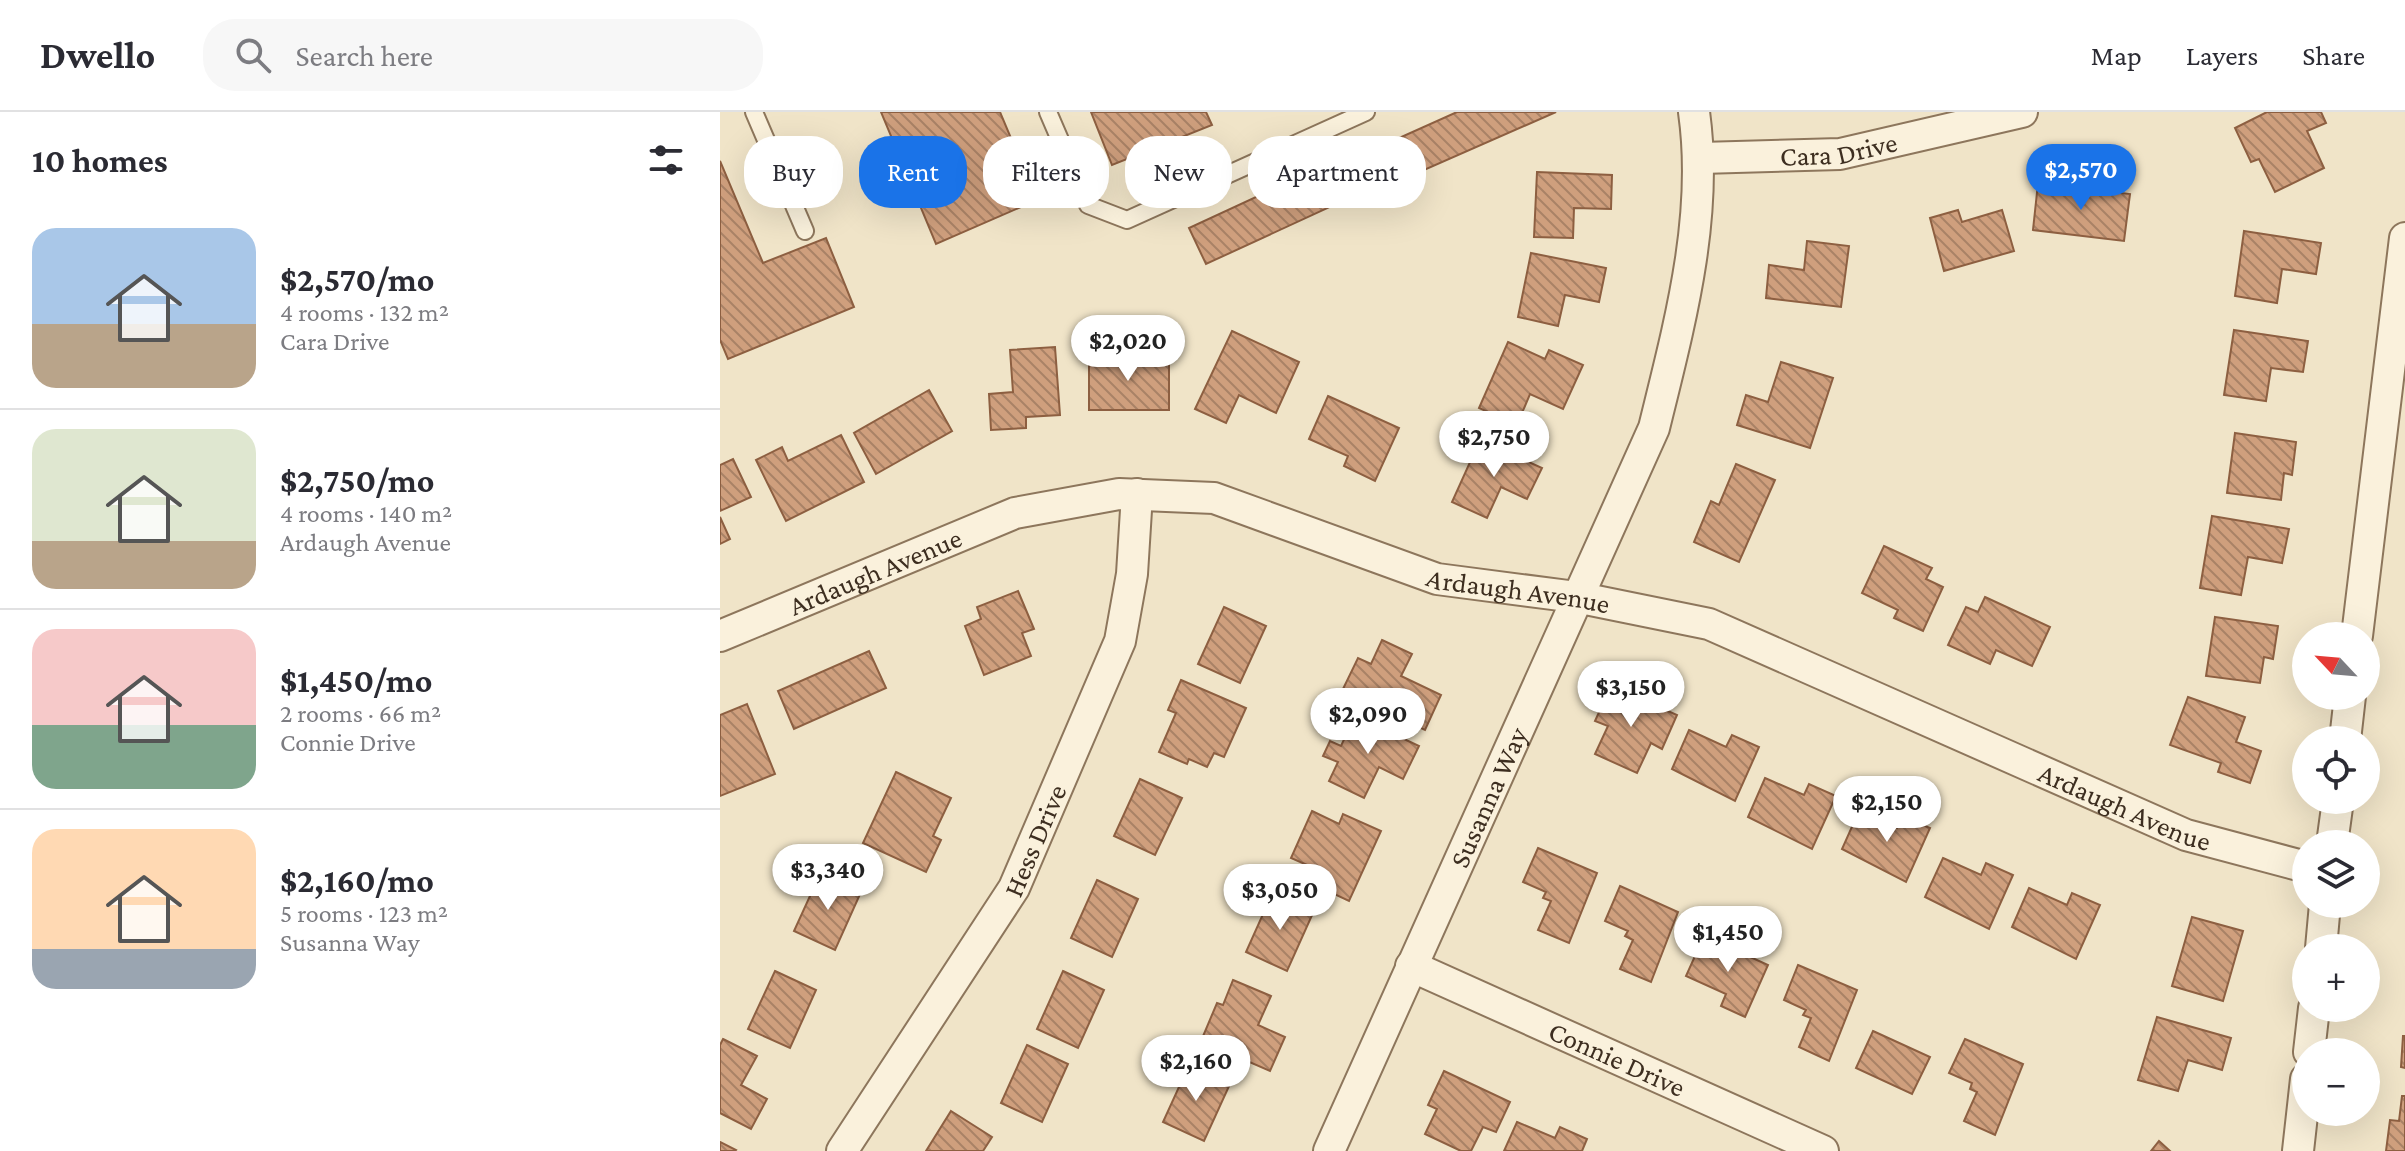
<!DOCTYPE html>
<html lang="en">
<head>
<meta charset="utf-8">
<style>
  body { margin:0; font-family:"Crimson Pro",serif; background:#f7f7f7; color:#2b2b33; height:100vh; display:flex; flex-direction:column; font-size:30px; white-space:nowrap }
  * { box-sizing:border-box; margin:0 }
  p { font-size:26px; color:#7c7c81 }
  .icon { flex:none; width:44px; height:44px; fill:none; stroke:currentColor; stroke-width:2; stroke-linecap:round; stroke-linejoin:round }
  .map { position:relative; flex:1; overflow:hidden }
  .side { display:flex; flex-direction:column; background:#fff; width:720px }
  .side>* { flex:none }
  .hud { position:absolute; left:24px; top:24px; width:760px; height:72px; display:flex; gap:16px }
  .needle { width:52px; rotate:296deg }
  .fabs { position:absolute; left:1572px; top:510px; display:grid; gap:16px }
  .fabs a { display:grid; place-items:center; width:88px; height:88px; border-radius:50%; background:#fff; box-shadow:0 8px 32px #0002; font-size:40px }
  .price { position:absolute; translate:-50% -68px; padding:0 18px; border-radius:28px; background:#fff; color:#222; font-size:26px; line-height:52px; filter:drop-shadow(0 2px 4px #0008) }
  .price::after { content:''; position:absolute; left:50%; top:48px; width:24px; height:18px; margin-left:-12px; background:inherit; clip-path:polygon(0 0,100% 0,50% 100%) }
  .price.current { background:#1a73e8; color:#fff }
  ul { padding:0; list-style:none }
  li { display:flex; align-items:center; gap:24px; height:200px; padding:0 32px }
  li+li { border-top:2px solid #e1e1e2 }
  li span { display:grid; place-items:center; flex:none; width:224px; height:160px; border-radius:24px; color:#555 }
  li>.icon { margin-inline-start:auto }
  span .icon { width:96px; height:96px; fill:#fffc; stroke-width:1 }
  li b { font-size:34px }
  h2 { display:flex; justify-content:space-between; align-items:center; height:96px; padding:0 32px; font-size:34px }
  .pill { padding:0 28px; border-radius:32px; background:#fff; box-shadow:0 8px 32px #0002; font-size:28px; line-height:72px }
  .pill.current { background:#1a73e8; color:#fff }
  header { display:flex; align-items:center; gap:48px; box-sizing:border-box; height:112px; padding:0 40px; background:#fff; border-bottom:2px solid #e1e1e2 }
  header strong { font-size:38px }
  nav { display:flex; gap:44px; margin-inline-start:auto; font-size:28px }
  .search { width:560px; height:72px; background:#f7f7f7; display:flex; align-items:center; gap:20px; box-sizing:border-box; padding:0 28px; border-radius:32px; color:#7c7c81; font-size:30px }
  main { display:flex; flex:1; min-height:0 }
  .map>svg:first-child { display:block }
</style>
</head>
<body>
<header>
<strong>Dwello</strong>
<div class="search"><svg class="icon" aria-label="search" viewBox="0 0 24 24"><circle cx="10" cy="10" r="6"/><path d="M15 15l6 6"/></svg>Search here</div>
<nav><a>Map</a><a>Layers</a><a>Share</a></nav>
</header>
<main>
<section class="side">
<h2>10 homes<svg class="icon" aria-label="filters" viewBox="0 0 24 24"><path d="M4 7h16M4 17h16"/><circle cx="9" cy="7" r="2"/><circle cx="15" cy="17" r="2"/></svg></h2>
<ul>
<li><span style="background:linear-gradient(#a9c7e8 60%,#b9a48a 0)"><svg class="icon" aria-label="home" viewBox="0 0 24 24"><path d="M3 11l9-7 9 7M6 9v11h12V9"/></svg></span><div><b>$2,570/mo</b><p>4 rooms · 132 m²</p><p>Cara Drive</p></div></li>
<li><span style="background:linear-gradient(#dfe7d0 70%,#b9a48a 0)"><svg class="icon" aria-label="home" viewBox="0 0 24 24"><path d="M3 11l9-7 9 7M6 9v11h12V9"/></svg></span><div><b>$2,750/mo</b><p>4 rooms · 140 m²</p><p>Ardaugh Avenue</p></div></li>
<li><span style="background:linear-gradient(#f6c9c9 60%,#7fa58c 0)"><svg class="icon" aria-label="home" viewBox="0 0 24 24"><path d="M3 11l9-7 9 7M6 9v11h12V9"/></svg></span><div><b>$1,450/mo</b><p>2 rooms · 66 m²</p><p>Connie Drive</p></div></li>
<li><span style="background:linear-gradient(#ffd9b3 75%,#9aa5b1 0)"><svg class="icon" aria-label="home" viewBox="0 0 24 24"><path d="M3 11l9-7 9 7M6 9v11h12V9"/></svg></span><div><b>$2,160/mo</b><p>5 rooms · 123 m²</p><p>Susanna Way</p></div></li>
</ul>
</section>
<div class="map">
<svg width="1685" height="1039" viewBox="0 0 1685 1039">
  <defs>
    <pattern id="building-back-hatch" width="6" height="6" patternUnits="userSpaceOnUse" patternTransform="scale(2)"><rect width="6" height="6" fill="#cf9f7d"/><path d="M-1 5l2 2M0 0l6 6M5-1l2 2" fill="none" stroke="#a98266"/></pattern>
  </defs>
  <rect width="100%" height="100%" fill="#f0e4c8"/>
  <g fill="url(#building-back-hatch)" stroke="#8d5f41" stroke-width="2">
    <polygon points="161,0 280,0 317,88 216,132"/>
    <polygon points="371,0 486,0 492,13 392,53"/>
    <polygon points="737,0 836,0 695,62 679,26"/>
    <polygon points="1547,0 1601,0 1606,11 1587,19 1604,56 1555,80 1539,47 1531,50 1515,16"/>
    <polygon points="662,27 679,63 486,152 469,116"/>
    <polygon points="0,49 43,151 106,126 134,195 8,247 0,228"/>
    <polygon points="817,60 892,63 891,97 854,96 853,126 814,125"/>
    <polygon points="1318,71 1410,82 1404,129 1313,118"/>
    <polygon points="1238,98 1242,110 1282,98 1294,139 1224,159 1210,106"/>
    <polygon points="1524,119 1601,131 1596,162 1562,157 1557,191 1515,184"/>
    <polygon points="1087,129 1129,134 1121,195 1046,186 1049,153 1084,158"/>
    <polygon points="811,141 886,156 879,190 845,183 838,214 798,205"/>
    <polygon points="1514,218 1588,229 1583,260 1551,256 1546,289 1504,283"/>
    <polygon points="512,219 579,250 556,301 519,283 506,311 475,297"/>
    <polygon points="788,230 825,247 829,238 863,253 843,297 810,282 797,313 759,296"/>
    <polygon points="335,235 340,303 306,305 306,316 271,318 269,282 293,280 290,238"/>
    <polygon points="369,241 403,241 403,248 449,248 449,298 369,298"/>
    <polygon points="1061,250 1113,266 1090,336 1017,313 1026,283 1048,290"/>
    <polygon points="209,278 232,319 156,362 134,321"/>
    <polygon points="608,284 679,316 655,369 624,354 628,344 589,327"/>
    <polygon points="1515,321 1576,330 1572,363 1564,361 1561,388 1507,381"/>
    <polygon points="121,323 144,370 66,409 36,348 62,335 68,349"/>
    <polygon points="760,328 822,356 807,387 781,375 767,406 732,390"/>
    <polygon points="13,347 31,385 0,399 0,353"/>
    <polygon points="1016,352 1055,368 1019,450 974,430 991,389 999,393"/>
    <polygon points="1492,404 1569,417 1562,451 1528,445 1521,483 1480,476"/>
    <polygon points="0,405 10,427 0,432"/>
    <polygon points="1164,434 1212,456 1206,467 1223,475 1203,519 1174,506 1178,498 1142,481"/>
    <polygon points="298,479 314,517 302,521 311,544 264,563 245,514 261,507 257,495"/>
    <polygon points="1265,485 1330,515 1312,554 1276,538 1270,552 1228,533 1246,495 1258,500"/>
    <polygon points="504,495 546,514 520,571 478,552"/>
    <polygon points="1495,505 1558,514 1553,547 1544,545 1540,571 1486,564"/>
    <polygon points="662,528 692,542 681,564 721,583 705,618 622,579 638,546 651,552"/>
    <polygon points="149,539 166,576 74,617 58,579"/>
    <polygon points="461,568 526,596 504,645 494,641 487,655 469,647 467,652 439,640 456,601 448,598"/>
    <polygon points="891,574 957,603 942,637 931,631 917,661 875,642 888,614 875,609"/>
    <polygon points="1468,585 1525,605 1516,630 1541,639 1530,671 1498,660 1501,651 1450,633"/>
    <polygon points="27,592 55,662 0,684 0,603"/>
    <polygon points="635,604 699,634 683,667 659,655 644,686 609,669 618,650 603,644 610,629 621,634"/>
    <polygon points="969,618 1006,635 1012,623 1039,635 1015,689 952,657"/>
    <polygon points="176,660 231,686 213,724 221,728 206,760 143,731"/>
    <polygon points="1045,666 1084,683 1089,672 1116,684 1092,737 1028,705"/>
    <polygon points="420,667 462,686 435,743 394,724"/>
    <polygon points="592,699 619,712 623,702 661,719 629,789 595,773 601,759 571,746"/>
    <polygon points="1139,699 1177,716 1182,704 1210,716 1186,770 1122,737"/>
    <polygon points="818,736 877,761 849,831 818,818 831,789 823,786 826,780 803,770"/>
    <polygon points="1223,746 1261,763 1266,751 1293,763 1269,817 1205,785"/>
    <polygon points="100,762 141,780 115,838 74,819"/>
    <polygon points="377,768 418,787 392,845 351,826"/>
    <polygon points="900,774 958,800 931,870 900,857 913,828 905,824 908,819 885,809"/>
    <polygon points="1309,776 1347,793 1352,781 1380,793 1356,847 1292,815"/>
    <polygon points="552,782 593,801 567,859 526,840"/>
    <polygon points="1472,805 1523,819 1503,889 1452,874"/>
    <polygon points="984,824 1048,853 1025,905 1001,894 1006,882 966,864"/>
    <polygon points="1078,853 1137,878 1109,949 1079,935 1091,906 1083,903 1086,898 1064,888"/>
    <polygon points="55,859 96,878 70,936 28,917"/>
    <polygon points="343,859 384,878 358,936 317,917"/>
    <polygon points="513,868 551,884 538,913 565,925 550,959 481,929 497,891 503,893"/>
    <polygon points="1437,905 1511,926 1502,958 1468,948 1458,979 1418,968"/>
    <polygon points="1153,919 1210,945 1192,982 1136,956"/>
    <polygon points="1683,924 1685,924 1685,956 1681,955"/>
    <polygon points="3,927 37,944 21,973 47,987 31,1017 0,1001 0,933"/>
    <polygon points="1245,927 1303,952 1275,1023 1244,1009 1257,980 1250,977 1252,971 1229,961"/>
    <polygon points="307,933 348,952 322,1010 281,991"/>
    <polygon points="469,953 510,972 484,1029 443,1010"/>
    <polygon points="724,959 790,990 776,1020 763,1015 751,1039 741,1039 705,1022 717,997 708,993"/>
    <polygon points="1682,984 1685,984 1685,1039 1666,1039 1670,1008 1679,1009"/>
    <polygon points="231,999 272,1025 263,1039 206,1039"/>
    <polygon points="797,1010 835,1026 840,1015 867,1027 862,1039 784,1039"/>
    <polygon points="1439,1029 1450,1039 1431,1039"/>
    <polygon points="0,1030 16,1038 15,1039 0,1039"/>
  </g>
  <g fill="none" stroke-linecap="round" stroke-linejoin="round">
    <defs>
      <g id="service">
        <polyline points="34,0 85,119"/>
        <polyline points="328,0 368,93 407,108 646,0"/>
      </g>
      <g id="minor">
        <path id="s1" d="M981 46 1120 42 1302 0"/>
        <path id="s2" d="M0 524 295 401 399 382 494 386 717 467 856 485 989 512 1466 723 1586 755"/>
        <polyline points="1637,524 1685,126"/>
        <polyline points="1625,628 1630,584"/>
        <polyline points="1612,732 1618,688"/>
        <polyline points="1601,836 1605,792"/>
        <path id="s3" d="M691 854 1103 1039"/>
        <polyline points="1589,940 1594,896"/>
        <path id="s4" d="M122 1039 294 776 400 529 412 462 417 382"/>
        <path id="s5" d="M609 1039 934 316C959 214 989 106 974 0"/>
        <polyline points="1578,1039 1586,967"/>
      </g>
    </defs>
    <use href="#service" stroke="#8d765c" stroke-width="20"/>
    <use href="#minor" stroke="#8d765c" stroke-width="34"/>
    <use href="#service" stroke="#faf1dc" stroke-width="16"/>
    <use href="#minor" stroke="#faf1dc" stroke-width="30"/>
  </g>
  <g text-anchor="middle" stroke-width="6" stroke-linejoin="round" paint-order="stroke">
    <g font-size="28" fill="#3d2e20" stroke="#f7eed8">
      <text dy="10" stroke="none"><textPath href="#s1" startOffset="138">Cara Drive</textPath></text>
      <text dy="10" stroke="none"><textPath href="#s2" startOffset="168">Ardaugh Avenue</textPath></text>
      <text dy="10" stroke="none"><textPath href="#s2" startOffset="840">Ardaugh Avenue</textPath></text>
      <text dy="10" stroke="none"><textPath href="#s5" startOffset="388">Susanna Way</textPath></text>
      <text dy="10" stroke="none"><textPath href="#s2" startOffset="1488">Ardaugh Avenue</textPath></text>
      <text dy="10" stroke="none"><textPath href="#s4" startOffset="366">Hess Drive</textPath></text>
      <text dy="10" stroke="none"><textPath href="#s3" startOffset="226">Connie Drive</textPath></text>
    </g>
  </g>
</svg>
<div class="fabs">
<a><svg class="needle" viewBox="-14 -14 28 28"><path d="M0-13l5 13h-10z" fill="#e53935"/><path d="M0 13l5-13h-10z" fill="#7c7c81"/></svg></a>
<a><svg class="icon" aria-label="locate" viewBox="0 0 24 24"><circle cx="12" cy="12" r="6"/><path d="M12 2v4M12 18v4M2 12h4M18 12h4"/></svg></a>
<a><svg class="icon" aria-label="layers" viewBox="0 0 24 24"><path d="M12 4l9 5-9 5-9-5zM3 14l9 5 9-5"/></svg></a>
<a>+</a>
<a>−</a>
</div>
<b class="price current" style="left:1361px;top:100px">$2,570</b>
<b class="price" style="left:408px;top:271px">$2,020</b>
<b class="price" style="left:774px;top:367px">$2,750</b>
<b class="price" style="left:911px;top:617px">$3,150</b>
<b class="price" style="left:648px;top:644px">$2,090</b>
<b class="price" style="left:1167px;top:732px">$2,150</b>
<b class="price" style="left:108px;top:800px">$3,340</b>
<b class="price" style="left:560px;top:820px">$3,050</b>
<b class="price" style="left:1008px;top:862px">$1,450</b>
<b class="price" style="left:476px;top:991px">$2,160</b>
<div class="hud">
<a class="pill">Buy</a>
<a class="pill current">Rent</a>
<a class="pill">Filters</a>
<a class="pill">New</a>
<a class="pill">Apartment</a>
</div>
</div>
</main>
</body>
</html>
